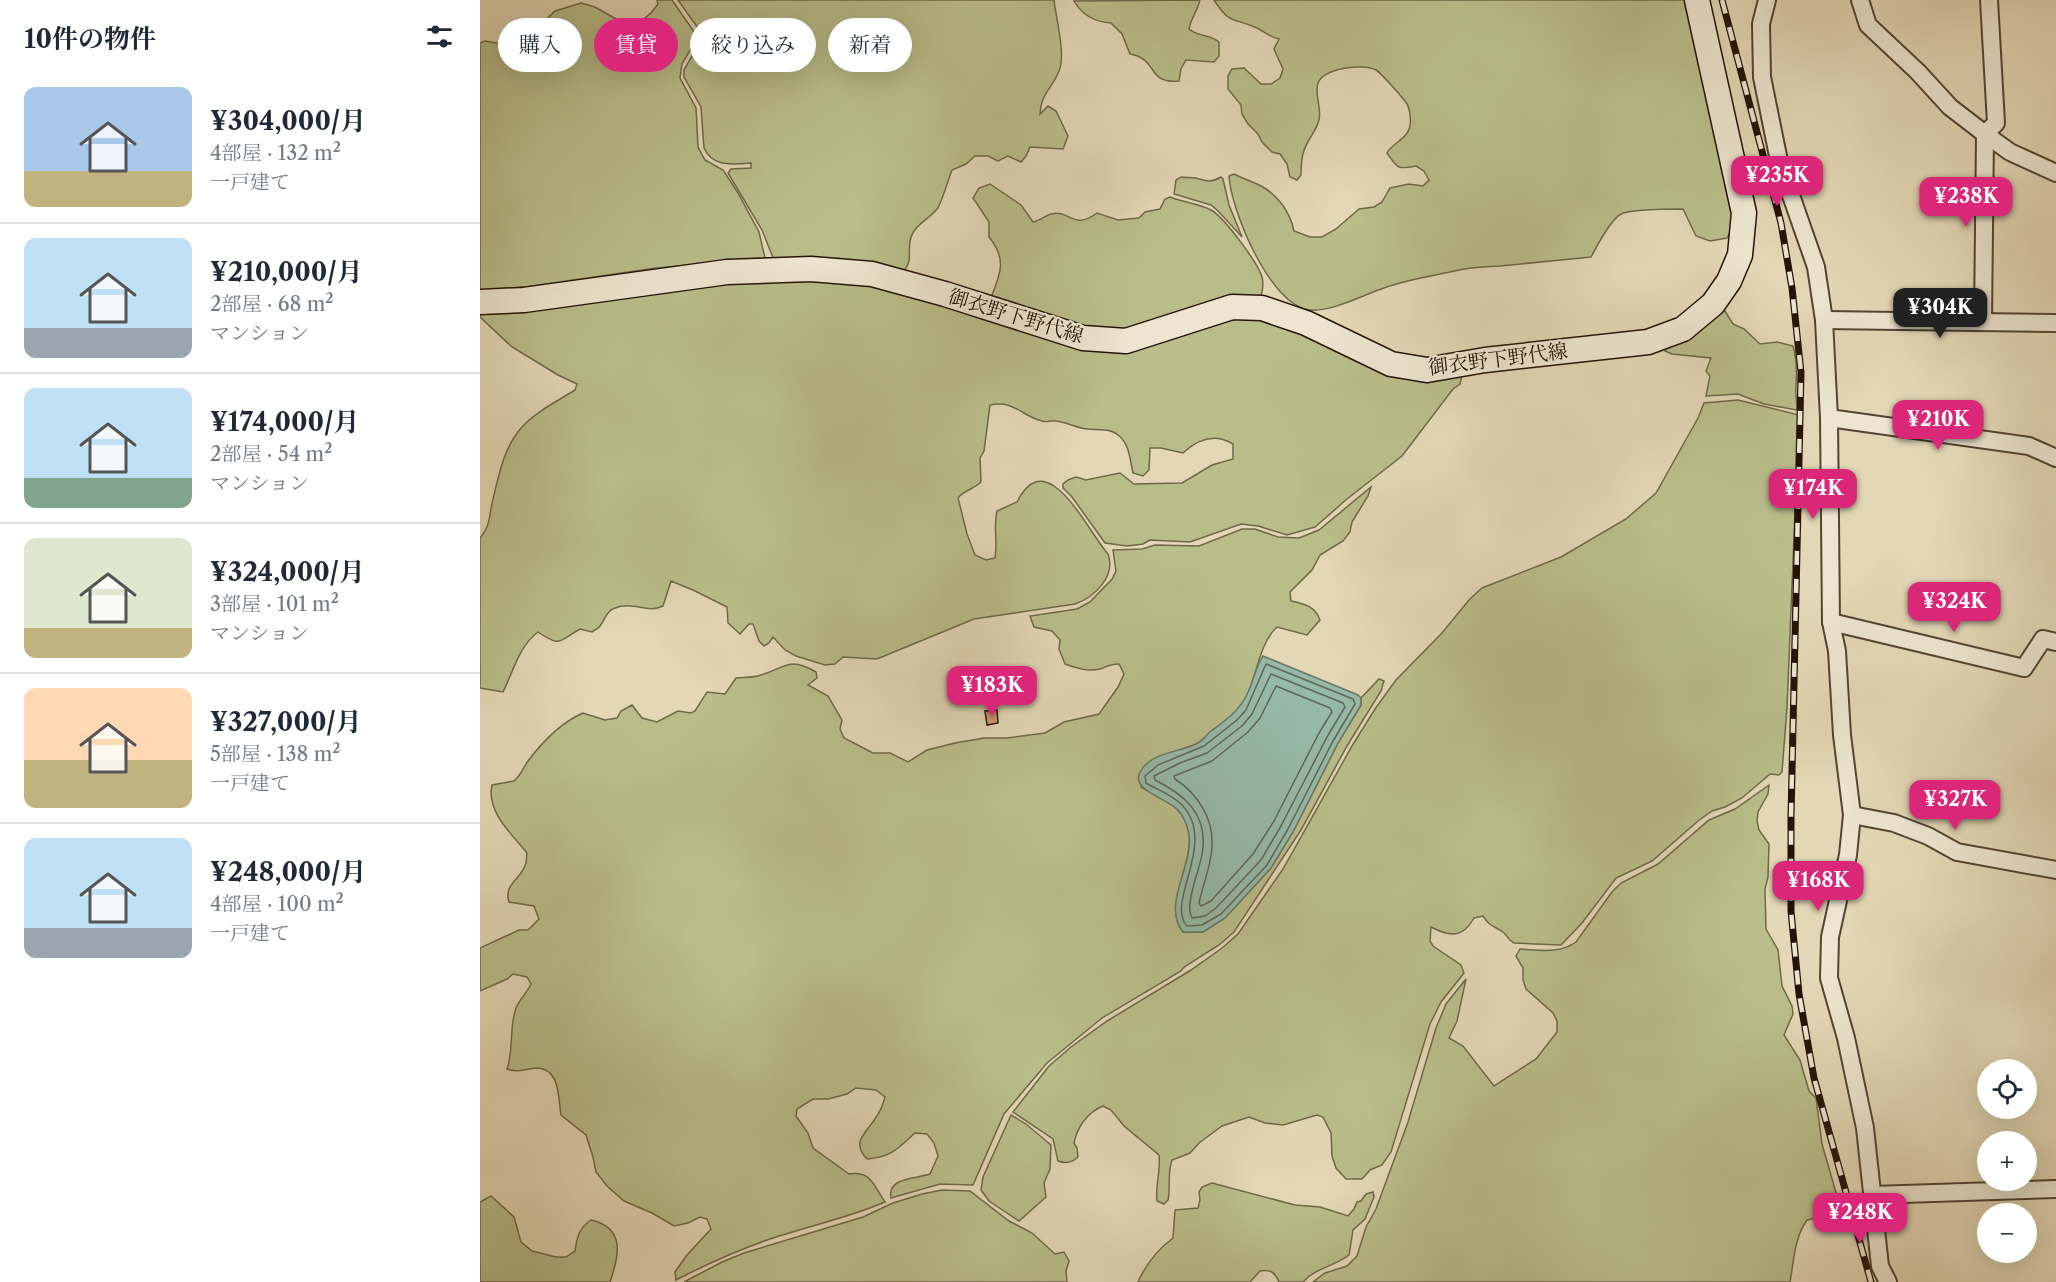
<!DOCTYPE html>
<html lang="ja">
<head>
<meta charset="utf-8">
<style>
  body { margin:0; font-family:"Libre Caslon Text","Noto Serif JP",serif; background:#f2f2f3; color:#1f2937; height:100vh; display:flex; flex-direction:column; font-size:22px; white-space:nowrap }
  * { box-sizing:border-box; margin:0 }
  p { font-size:20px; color:#747a83 }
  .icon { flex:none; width:33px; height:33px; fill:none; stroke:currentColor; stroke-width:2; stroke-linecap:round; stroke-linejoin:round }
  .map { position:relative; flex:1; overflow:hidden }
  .drawer { display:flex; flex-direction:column; background:#fff; width:480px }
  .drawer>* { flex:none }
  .guide { position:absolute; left:18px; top:18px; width:570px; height:54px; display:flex; gap:12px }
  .buttons { position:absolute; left:1497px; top:1059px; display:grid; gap:12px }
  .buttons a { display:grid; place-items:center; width:60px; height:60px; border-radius:50%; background:#fff; box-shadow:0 6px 24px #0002; font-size:30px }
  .price { position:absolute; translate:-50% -51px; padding:0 14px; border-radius:12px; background:#db2777; color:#fff; font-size:20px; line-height:39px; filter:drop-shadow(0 2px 3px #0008) }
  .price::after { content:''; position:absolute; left:50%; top:36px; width:18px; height:14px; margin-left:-9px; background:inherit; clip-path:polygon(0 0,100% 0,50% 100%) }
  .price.current { background:#222; color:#fff }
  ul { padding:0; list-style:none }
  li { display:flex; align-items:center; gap:18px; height:150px; padding:0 24px }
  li+li { border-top:2px solid #e0e1e3 }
  li span { display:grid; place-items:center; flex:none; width:168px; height:120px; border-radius:12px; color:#555 }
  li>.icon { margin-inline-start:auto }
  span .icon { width:72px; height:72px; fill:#fffc; stroke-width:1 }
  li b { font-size:26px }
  h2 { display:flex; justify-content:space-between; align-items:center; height:72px; padding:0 24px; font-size:26px }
  .chip { padding:0 21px; border-radius:27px; background:#fff; box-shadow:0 6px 24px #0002; font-size:21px; line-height:54px }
  .chip.current { background:#db2777; color:#fff }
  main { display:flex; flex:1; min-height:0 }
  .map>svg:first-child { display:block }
</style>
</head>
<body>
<main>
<section class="drawer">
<h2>10件の物件<svg class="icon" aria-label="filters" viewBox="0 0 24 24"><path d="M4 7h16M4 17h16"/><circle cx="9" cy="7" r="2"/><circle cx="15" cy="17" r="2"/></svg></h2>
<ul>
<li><span style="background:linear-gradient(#a9c7e8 70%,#c2b280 0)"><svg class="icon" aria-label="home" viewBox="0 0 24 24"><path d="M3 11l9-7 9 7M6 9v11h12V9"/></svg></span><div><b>¥304,000/月</b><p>4部屋 · 132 m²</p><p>一戸建て</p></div></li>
<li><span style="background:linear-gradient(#bfe0f5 75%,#9aa5b1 0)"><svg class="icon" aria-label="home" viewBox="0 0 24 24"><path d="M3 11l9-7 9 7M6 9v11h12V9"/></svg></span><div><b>¥210,000/月</b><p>2部屋 · 68 m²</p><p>マンション</p></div></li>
<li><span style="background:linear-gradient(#bfe0f5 75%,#7fa58c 0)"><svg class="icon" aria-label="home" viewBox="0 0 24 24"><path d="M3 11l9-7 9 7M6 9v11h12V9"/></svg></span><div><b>¥174,000/月</b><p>2部屋 · 54 m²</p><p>マンション</p></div></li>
<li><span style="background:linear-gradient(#dfe7d0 75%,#c2b280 0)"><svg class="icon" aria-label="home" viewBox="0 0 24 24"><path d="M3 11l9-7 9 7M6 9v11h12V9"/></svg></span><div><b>¥324,000/月</b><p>3部屋 · 101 m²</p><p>マンション</p></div></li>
<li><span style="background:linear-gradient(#ffd9b3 60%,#c2b280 0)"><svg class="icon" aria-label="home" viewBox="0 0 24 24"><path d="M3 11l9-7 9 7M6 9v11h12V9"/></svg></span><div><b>¥327,000/月</b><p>5部屋 · 138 m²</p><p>一戸建て</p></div></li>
<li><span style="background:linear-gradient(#bfe0f5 75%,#9aa5b1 0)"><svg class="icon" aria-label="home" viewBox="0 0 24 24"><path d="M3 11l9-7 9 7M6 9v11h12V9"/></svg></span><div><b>¥248,000/月</b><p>4部屋 · 100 m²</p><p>一戸建て</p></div></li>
</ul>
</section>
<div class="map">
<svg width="1576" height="1282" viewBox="0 0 1576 1282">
  <rect width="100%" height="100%" fill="#e3d7b5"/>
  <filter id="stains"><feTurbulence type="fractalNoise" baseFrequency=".00333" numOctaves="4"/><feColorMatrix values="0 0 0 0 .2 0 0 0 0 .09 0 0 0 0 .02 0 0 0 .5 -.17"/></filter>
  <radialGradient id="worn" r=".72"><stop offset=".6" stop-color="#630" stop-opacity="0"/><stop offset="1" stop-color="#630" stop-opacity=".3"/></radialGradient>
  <g fill="#b9bd8a" stroke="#6f6848" stroke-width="1.5">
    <polygon points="177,0 192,0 215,33 217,38 202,64 200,78 216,108 218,147 225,160 243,170 258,193 279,232 285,258 176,268 45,287 0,290 0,43 5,41 28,45 55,45 63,37 67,19 75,11 101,3 115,7 152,28 171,13 178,4"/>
    <path d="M198 0H574C576 18 586 55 579 71 572 89 561 93 560 114L568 106 576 111 588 136 583 149 550 147 546 156 541 162 528 156 518 161 508 156H495L486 164 472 170C469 177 461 205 457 209 449 219 435 225 431 237 426 252 435 259 422 273L294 260 282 230 248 173 251 169 271 168V163C253 164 233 168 224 148L221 107 204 77V70L220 42V31Z"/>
    <path d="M720 0C717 12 711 18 709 29 718 37 729 34 739 42V56L734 62 706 60 701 69 699 81C666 84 679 59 650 54L642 34 631 23C615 22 602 15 594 1Z"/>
    <path d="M734 0H1205L1256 222 1247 238 1230 241 1216 236 1203 209C1191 209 1151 209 1141 214 1130 220 1117 246 1111 257 1080 260 1050 263 1020 266 1005 267 989 267 975 271 951 276 926 280 904 288 883 295 852 312 830 310 790 306 751 210 749 176L754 174C763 179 772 181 781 186 798 195 810 212 814 231L830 237H842L856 229 879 209 894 207 902 202 910 188 929 184 943 186 949 180 944 171 936 166C918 170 917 168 907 153 913 142 927 140 930 126 931 121 930 109 927 104 924 99 901 73 896 70 883 63 844 68 838 83 834 94 842 108 839 120 837 128 833 133 829 140 822 151 821 162 821 175L817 180 810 177 807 164 800 154 792 152 782 142 778 134 768 124 762 114 761 105 748 89V76L752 69 764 68 781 84H791L800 78 803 69 794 49 799 39C790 37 785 32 777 28 753 17 751 26 734 0Z"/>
    <path d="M701 177C706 178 711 177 716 178 727 181 730 183 741 177L743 179 749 205 762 237 739 212 731 205 694 194 696 180Z"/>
    <path d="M510 184 541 205 553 222C560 221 564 216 571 214 590 209 593 231 617 213L638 220 659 218 665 212 680 209 685 199 690 197C703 202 719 204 731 210 744 217 778 263 782 277 784 284 783 289 781 296L662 327 618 331 510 300C520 275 528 260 509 237V222L493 198 499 188Z"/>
    <path d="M246 278 366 280 428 291 520 319 683 338C713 335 740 321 770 316L982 375 980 384 973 389 922 456 867 499 835 527 807 535 778 526 761 524 710 542 670 540 663 544 647 546 625 543 592 497 583 488V484L588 480 596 477 606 480 640 473 654 484 702 483 732 465 753 459V444C735 433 718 439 703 453L681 448H670L669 470 663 476 653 473C650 461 650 444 638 435 630 428 617 430 607 429 596 428 586 422 576 421 571 420 566 423 562 421 541 416 535 400 510 405L504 451 500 458 501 482C494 489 483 491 478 498L487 534 495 555 506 560 515 558C518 541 513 527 517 511L537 502C567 441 608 532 628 554 636 576 615 597 595 604L494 619 397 659 363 657 355 664 345 665 316 656 305 650 293 637 289 643 284 646 279 641 273 624H269L260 634 248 623 247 607 213 590 191 581 183 606C167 614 154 601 135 608 126 611 125 620 120 626 118 629 114 630 112 632L100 629C78 641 82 648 58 632 39 646 33 672 23 692L0 688V538C11 526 9 514 13 499 19 474 24 447 42 427 54 413 79 400 95 390L97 384 78 375 32 347 0 317V310Z"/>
    <path d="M1243 308 1253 324 1264 329 1280 344 1297 342 1313 346C1317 360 1317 371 1316 385 1315 393 1317 402 1317 410L1284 404 1258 394 1226 396 1230 376 1226 371 1231 358 1192 354 1185 351 1187 346Z"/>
    <path d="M1258 400 1319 415 1307 708 1302 772 1299 775 1290 774 1262 798 1245 807 1232 811 1218 821 1172 861 1136 878 1102 923 1081 945 1034 943C1028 940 1027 935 1023 932 1013 925 1010 927 1003 916L994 918C983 938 970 937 951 927L950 941 953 946 981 965 984 973 961 1002 950 1024 911 1152 902 1165 890 1170 882 1179H866L856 1168 852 1156 851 1133 843 1117 837 1115 803 1125 785 1123 769 1117 742 1126 719 1143 710 1153 692 1160C687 1173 691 1186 688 1200L684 1204 677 1201C675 1186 681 1170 679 1155L644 1126 631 1110 623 1106C608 1112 597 1127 594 1143L597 1148 598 1157C592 1163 586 1164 578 1161L573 1139 533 1112 569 1066 591 1047 627 1021 711 970 742 948 758 934 803 869 872 746 895 709 916 680 962 633 989 600 1002 588 1081 557 1146 519 1176 493 1218 418 1224 403Z"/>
    <path d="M891 487 888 496 872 522 870 532 863 541 840 555 832 570 810 592 811 601C824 604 835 606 840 620L827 635 797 627C777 645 777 683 761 707 756 714 721 742 714 745 697 751 682 755 666 765L661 787C673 794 687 799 697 809 733 845 677 898 703 932H723L745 918 791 868 813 832 858 743 881 705V698L899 679 904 681 901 691 867 746 821 830 754 932 739 945 704 967 701 971 622 1018 567 1063 524 1114 493 1185 460 1184 411 1198C407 1177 436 1179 450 1174L458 1156 454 1143 447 1134 435 1133C417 1149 412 1157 387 1159 371 1142 385 1134 395 1119 400 1112 403 1105 405 1097L396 1090 376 1088 367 1094 348 1099H333L317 1109 316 1116 328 1133 333 1148 369 1174C392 1171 393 1185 405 1202 368 1218 328 1226 290 1239 258 1250 227 1264 196 1280L195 1272 207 1255 231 1229 227 1219 220 1217 208 1223 194 1226 172 1213 144 1201 127 1186 116 1172 113 1157 106 1135 81 1115C78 1099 81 1068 56 1068 46 1069 38 1073 27 1069 34 1049 29 1027 36 1008 39 1000 47 993 51 984L47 977 33 974 27 979 0 991V948L39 930H48L59 919 54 906 29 902C23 884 42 879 46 863 47 860 46 857 47 853 32 834 6 812 12 785L34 781C41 775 43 768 48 761 63 741 80 723 103 713L125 720 137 718 141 711 152 705 162 718 177 722 198 711 211 713 215 711 227 692 245 694 256 678C264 677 273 678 281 675 306 668 308 656 336 672L337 678 328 685 348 696 362 720 360 729 364 738 393 753H410L428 762 447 750 475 743 504 738H527L565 733 584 722 619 714 638 687 644 674 639 664C631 663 627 667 620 669 608 672 596 668 585 664L579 649 580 640 572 631 554 627 550 616 597 609 610 602 632 579 636 571 633 550 662 549 675 545 719 546 762 529H775L798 537 819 538 839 530Z"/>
    <path d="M1289 785 1288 794 1278 812 1277 821 1279 830 1289 844 1288 877 1285 889 1286 929 1298 950 1302 986 1312 1006 1313 1014 1304 1035 1320 1060 1329 1091 1336 1098 1342 1144 1361 1210 1354 1215 1327 1220C1314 1238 1314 1261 1310 1282H833L845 1273 867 1266 877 1256 886 1227 896 1209 928 1122 956 1028 966 1004 986 979 977 1021 969 1038 983 1046 1014 1086 1056 1059 1077 1032V1021L1073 1013 1046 989 1043 980V968L1036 956 1040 949C1060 950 1079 954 1096 942L1132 892 1141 883 1178 864 1229 820 1255 809Z"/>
    <polygon points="531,1115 546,1124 571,1145 570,1169 564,1183 566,1197 539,1221 509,1201 501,1190 503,1177"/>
    <path d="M732 1183 815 1205 840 1207 868 1216 874 1209 877 1202 881 1201 886 1194 893 1192 894 1197 885 1219 873 1230 869 1255C855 1266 835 1268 823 1282H799C795 1272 790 1269 780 1271L770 1282H658C666 1264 677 1250 693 1238L695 1210 718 1208 720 1200 719 1192 722 1187Z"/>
    <polygon points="462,1190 490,1191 529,1221 552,1233 575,1254 584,1252 589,1261 586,1271 587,1282 204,1282 242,1262 264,1253 383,1217 413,1203 442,1194"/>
    <path d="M11 1196 34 1217 41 1242 52 1251 76 1257H86L95 1251C97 1237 99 1228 111 1220 146 1228 139 1256 130 1282H0V1202Z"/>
  </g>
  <path fill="#96baa8" stroke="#697768" stroke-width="1.5" d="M783 656 878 695 881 698V705L858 743 813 832 791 868 745 918 723 932H703C680 903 717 863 708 830 706 823 703 815 698 810 688 799 650 790 660 772 671 751 702 753 720 742 724 739 726 735 730 732 747 719 761 710 769 690 774 679 776 666 783 656Z"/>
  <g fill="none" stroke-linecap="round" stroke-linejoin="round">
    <g stroke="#5e6658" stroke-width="1.5">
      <path d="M786 664 873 699 875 704 853 741 808 829 787 865 741 914 722 925 707 926C685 902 738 843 702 805 692 795 678 790 666 783L665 776 678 765 724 746 757 720 766 710Z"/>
      <path d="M791 674 863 703 865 707 847 737 801 826 781 860 736 908 725 916 712 918C708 910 710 901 712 892 715 877 722 862 723 847 726 812 703 794 675 780L674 776 700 763 727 753 762 726 772 714Z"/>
      <path d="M796 686 850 708 852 712 839 733 794 821 773 854 731 901 721 906 719 903C723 884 731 866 732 847 734 819 718 794 695 779L694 776 732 761 768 732 780 718Z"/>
    </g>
  </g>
  <polygon fill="#d69f75" stroke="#251307" stroke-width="1.5" points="517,710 518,723 507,725 505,711"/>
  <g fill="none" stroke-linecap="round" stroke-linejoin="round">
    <defs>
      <g id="minor">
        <polyline points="1287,0 1281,24 1282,77 1299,161 1336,267 1344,320 1349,418 1351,622 1357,651 1362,735 1372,815 1368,855 1350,937 1349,978 1366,1038 1385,1128 1400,1266 1408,1282"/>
        <polyline points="1380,0 1388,25 1438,72 1470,107 1505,134 1530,152 1576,173"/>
        <polyline points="1344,320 1576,323"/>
        <polyline points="1503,322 1505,134 1516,123 1509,0"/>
        <polyline points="1349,418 1549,446 1576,458"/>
        <polyline points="1351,622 1544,668 1563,639 1576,642"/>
        <polyline points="1372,815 1414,823 1448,836 1477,852 1576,870"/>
        <polyline points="1392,1195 1576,1189"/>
      </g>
      <polyline id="secondary" points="0,302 44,300 247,272 331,269 392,274 465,294 603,338 646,341 752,307 782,308 826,323 911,364 947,370 1005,360 1168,342 1203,329 1233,304 1249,281 1260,255 1264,213 1217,0"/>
    </defs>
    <use href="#minor" stroke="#544432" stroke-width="20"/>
    <use href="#secondary" stroke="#251307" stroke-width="27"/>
    <use href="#minor" stroke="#ede5cf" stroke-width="16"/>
    <use href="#secondary" stroke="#ede5cf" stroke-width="24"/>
    <defs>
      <polyline id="rail" points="1242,0 1301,223 1312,288 1321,372 1311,816 1311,911 1319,994 1334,1078 1391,1282"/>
    </defs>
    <use href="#rail" stroke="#251307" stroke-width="7"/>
    <use href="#rail" stroke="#ede5cf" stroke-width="4.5" stroke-dasharray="14" stroke-linecap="butt"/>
  </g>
  <g text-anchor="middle" stroke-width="4.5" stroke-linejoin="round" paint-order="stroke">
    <g font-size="20" fill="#251307" stroke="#ede5cf">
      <text transform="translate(536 316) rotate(17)" y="7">御衣野下野代線</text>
      <text transform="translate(1018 359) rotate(-7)" y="7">御衣野下野代線</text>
    </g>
  </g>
  <rect width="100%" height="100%" filter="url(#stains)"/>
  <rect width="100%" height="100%" fill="url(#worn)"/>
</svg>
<div class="buttons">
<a><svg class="icon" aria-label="locate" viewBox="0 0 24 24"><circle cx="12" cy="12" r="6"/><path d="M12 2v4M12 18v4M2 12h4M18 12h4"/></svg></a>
<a>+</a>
<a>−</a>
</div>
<b class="price" style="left:1297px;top:207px">¥235K</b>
<b class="price" style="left:1486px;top:228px">¥238K</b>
<b class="price current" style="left:1460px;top:339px">¥304K</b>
<b class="price" style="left:1458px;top:451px">¥210K</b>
<b class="price" style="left:1333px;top:520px">¥174K</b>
<b class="price" style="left:1474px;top:633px">¥324K</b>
<b class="price" style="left:512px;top:717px">¥183K</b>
<b class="price" style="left:1475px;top:831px">¥327K</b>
<b class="price" style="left:1338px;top:912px">¥168K</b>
<b class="price" style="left:1380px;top:1244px">¥248K</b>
<div class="guide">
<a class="chip">購入</a>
<a class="chip current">賃貸</a>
<a class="chip">絞り込み</a>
<a class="chip">新着</a>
</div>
</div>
</main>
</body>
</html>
